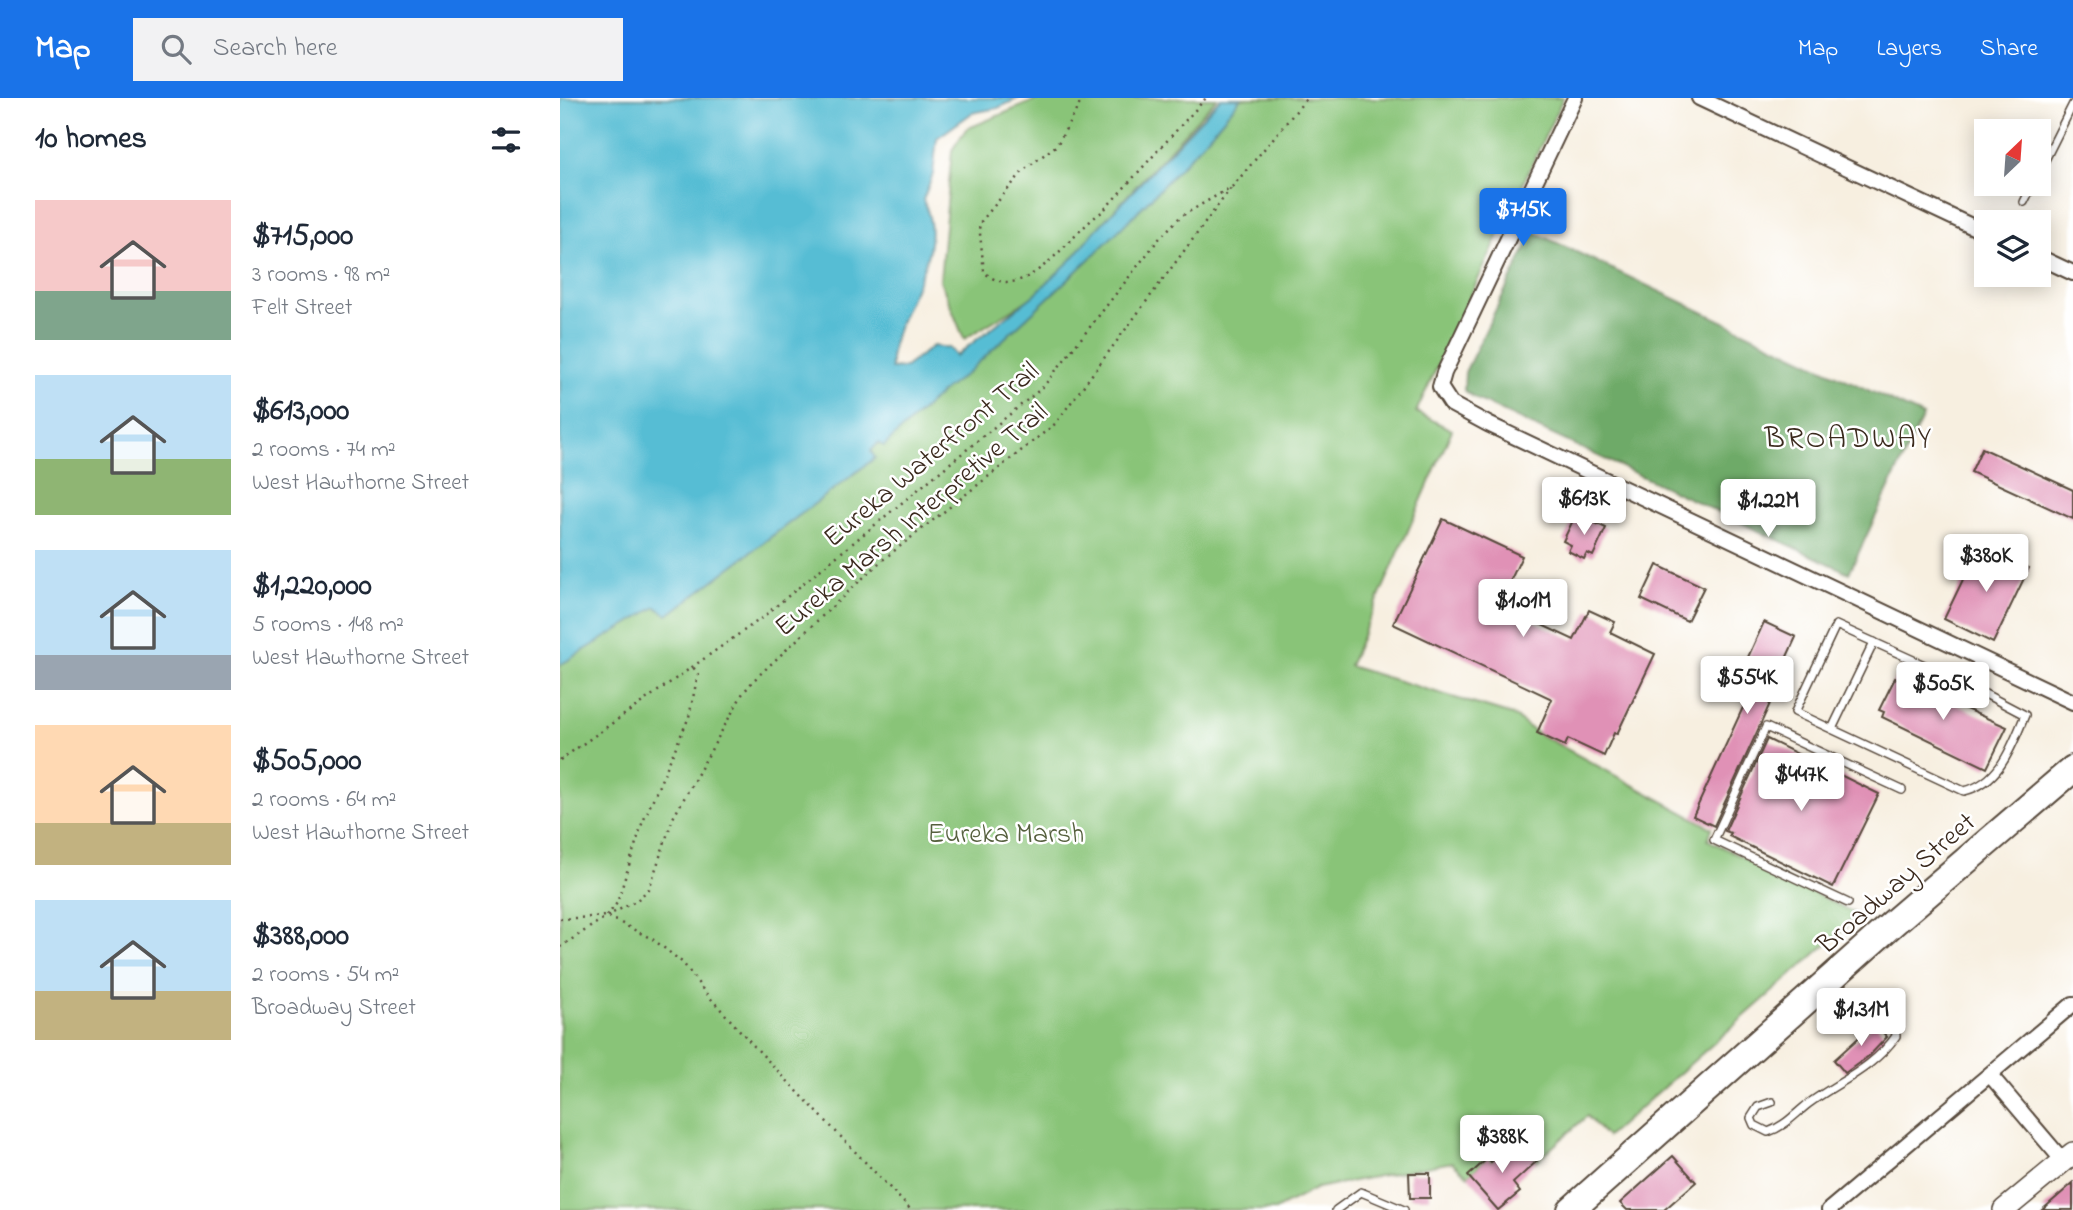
<!DOCTYPE html>
<html lang="en">
<head>
<meta charset="utf-8">
<style>
  body { margin:0; font-family:"Indie Flower",sans-serif; background:#f2f2f3; color:#1f2937; height:100vh; display:flex; flex-direction:column; font-size:26px; white-space:nowrap }
  * { box-sizing:border-box; margin:0 }
  p { font-size:23px; color:#747a83 }
  .icon { flex:none; width:38px; height:38px; fill:none; stroke:currentColor; stroke-width:2; stroke-linecap:round; stroke-linejoin:round }
  .map { position:relative; flex:1; overflow:hidden }
  .sheet { display:flex; flex-direction:column; background:#fff; width:560px }
  .sheet>* { flex:none }
  .needle { width:46px; rotate:25deg }
  .buttons { position:absolute; left:1414px; top:21px; display:grid; gap:14px }
  .buttons a { display:grid; place-items:center; width:77px; height:77px; border-radius:0px; background:#fff; box-shadow:0 4px 18px #0003; font-size:35px }
  .price { position:absolute; translate:-50% -60px; padding:0 16px; border-radius:7px; background:#fff; color:#222; font-size:23px; line-height:46px; filter:drop-shadow(0 2px 4px #0008) }
  .price::after { content:''; position:absolute; left:50%; top:42px; width:21px; height:16px; margin-left:-10px; background:inherit; clip-path:polygon(0 0,100% 0,50% 100%) }
  .price.on { background:#1a73e8; color:#fff }
  ul { padding:0; list-style:none }
  li { display:flex; align-items:center; gap:21px; height:175px; padding:0 35px }
  li span { display:grid; place-items:center; flex:none; width:196px; height:140px; border-radius:0px; color:#555 }
  li>.icon { margin-inline-start:auto }
  span .icon { width:84px; height:84px; fill:#fffc; stroke-width:1 }
  li b { font-size:30px }
  h2 { display:flex; justify-content:space-between; align-items:center; height:84px; padding:0 35px; font-size:30px }
  header { display:flex; align-items:center; gap:42px; box-sizing:border-box; height:98px; padding:0 35px; background:#1a73e8; color:#fff }
  header strong { font-size:33px }
  nav { display:flex; gap:38px; margin-inline-start:auto; font-size:24px }
  .search { width:490px; height:63px; background:#f2f2f3; display:flex; align-items:center; gap:18px; box-sizing:border-box; padding:0 24px; border-radius:0px; color:#747a83; font-size:26px }
  main { display:flex; flex:1; min-height:0 }
  .map>svg:first-child { display:block }
</style>
</head>
<body>
<header>
<strong>Map</strong>
<div class="search"><svg class="icon" aria-label="search" viewBox="0 0 24 24"><circle cx="10" cy="10" r="6"/><path d="M15 15l6 6"/></svg>Search here</div>
<nav><a>Map</a><a>Layers</a><a>Share</a></nav>
</header>
<main>
<section class="sheet">
<h2>10 homes<svg class="icon" aria-label="filters" viewBox="0 0 24 24"><path d="M4 7h16M4 17h16"/><circle cx="9" cy="7" r="2"/><circle cx="15" cy="17" r="2"/></svg></h2>
<ul>
<li><span style="background:linear-gradient(#f6c9c9 65%,#7fa58c 0)"><svg class="icon" aria-label="home" viewBox="0 0 24 24"><path d="M3 11l9-7 9 7M6 9v11h12V9"/></svg></span><div><b>$715,000</b><p>3 rooms · 98 m²</p><p>Felt Street</p></div></li>
<li><span style="background:linear-gradient(#bfe0f5 60%,#8fb573 0)"><svg class="icon" aria-label="home" viewBox="0 0 24 24"><path d="M3 11l9-7 9 7M6 9v11h12V9"/></svg></span><div><b>$613,000</b><p>2 rooms · 74 m²</p><p>West Hawthorne Street</p></div></li>
<li><span style="background:linear-gradient(#bfe0f5 75%,#9aa5b1 0)"><svg class="icon" aria-label="home" viewBox="0 0 24 24"><path d="M3 11l9-7 9 7M6 9v11h12V9"/></svg></span><div><b>$1,220,000</b><p>5 rooms · 148 m²</p><p>West Hawthorne Street</p></div></li>
<li><span style="background:linear-gradient(#ffd9b3 70%,#c2b280 0)"><svg class="icon" aria-label="home" viewBox="0 0 24 24"><path d="M3 11l9-7 9 7M6 9v11h12V9"/></svg></span><div><b>$505,000</b><p>2 rooms · 64 m²</p><p>West Hawthorne Street</p></div></li>
<li><span style="background:linear-gradient(#bfe0f5 65%,#c2b280 0)"><svg class="icon" aria-label="home" viewBox="0 0 24 24"><path d="M3 11l9-7 9 7M6 9v11h12V9"/></svg></span><div><b>$388,000</b><p>2 rooms · 54 m²</p><p>Broadway Street</p></div></li>
</ul>
</section>
<div class="map">
<svg width="1513" height="1112" viewBox="0 0 1513 1112">
  <rect width="100%" height="100%" fill="#fff"/>
  <filter id="ink" filterUnits="userSpaceOnUse"><feTurbulence type="fractalNoise" baseFrequency=".0143" numOctaves="2"/><feDisplacementMap in="SourceGraphic" scale="14" xChannelSelector="R" yChannelSelector="G"/><feConvolveMatrix kernelMatrix="1 2 1 2 8 2 1 2 1" color-interpolation-filters="sRGB"/></filter>
  <filter id="wash" filterUnits="userSpaceOnUse"><feTurbulence type="fractalNoise" baseFrequency=".00686" numOctaves="4" result="noise"/><feDisplacementMap in="SourceGraphic" scale="28" xChannelSelector="R" yChannelSelector="G"/><feGaussianBlur stdDeviation="1.57" result="paint"/><feColorMatrix in="noise" values="0 0 0 0 0 0 0 0 0 0 0 0 0 0 0 0 0 1.4 0 .05"/><feComposite in="paint" operator="in"/></filter>
  <g filter="url(#wash)">
    <rect width="100%" height="100%" fill="#f7efe0"/>
    <polygon fill="#89c478" stroke="#62774b" stroke-width="2" points="0,0 376,15 331,173 331,271 344,270 373,248 389,250 396,258 468,202 404,241 380,182 392,52 406,31 481,0 657,0 536,132 661,0 1003,0 856,314 892,332 789,568 952,617 977,635 1152,730 1148,742 1294,815 1286,829 1047,1039 1027,1018 977,1063 963,1047 952,1056 947,1050 931,1064 928,1060 908,1078 892,1064 757,1090 715,1112 0,1112"/>
    <polygon fill="#6eaa68" stroke="#546a43" stroke-width="2" points="974,134 1363,318 1289,475 916,301 904,292 905,274"/>
    <path fill="#56bdd4" stroke="#487479" stroke-width="2" d="M0 0H459L438 10 412 15 377 40 373 76 363 102C393 160 327 214 331 271L344 270 373 248 389 250 396 258 474 197 512 161 534 134 661 0H681C598 101 502 187 406 276L383 293 324 348 318 345 311 353 315 360 108 517 96 509 0 567Z"/>
    <g id="blocks">
      <g fill="#e091b6">
        <polygon points="1422,350 1513,392 1513,421 1411,374"/>
        <polygon points="1016,416 1046,430 1033,458 1027,455 1024,461 1008,453 1011,447 1003,443"/>
        <polygon points="883,421 962,458 939,507 1014,542 1029,512 1055,524 1050,534 1095,556 1057,636 1054,635 1044,658 1008,641 1005,648 977,635 992,601 833,526"/>
        <polygon points="1420,446 1469,470 1433,545 1384,521"/>
        <polygon points="1097,467 1144,489 1127,523 1081,501"/>
        <polygon points="1204,524 1236,539 1209,598 1213,599 1154,728 1133,718 1186,603 1180,600 1187,585 1178,581"/>
        <polygon points="1335,580 1447,629 1427,670 1322,619 1324,614 1319,612"/>
        <polygon points="1207,641 1319,696 1273,789 1169,738 1171,735 1165,733"/>
        <polygon points="1315,925 1327,939 1310,957 1285,975 1274,962"/>
        <polygon points="962,1047 977,1063 953,1085 960,1094 938,1112 908,1078 928,1060 931,1064 947,1050 952,1056"/>
        <polygon points="1113,1058 1136,1084 1104,1112 1067,1112 1060,1105"/>
        <polygon points="849,1075 870,1075 870,1100 850,1100"/>
        <polygon points="1513,1085 1513,1112 1482,1112"/>
      </g>
    </g>
  </g>
  <g filter="url(#ink)">
    <use href="#blocks" fill-opacity="0" stroke="#57483b" stroke-width="2"/>
    <g fill="none" stroke-linecap="round" stroke-linejoin="round">
      <defs>
        <g id="lane">
          <polyline points="1479,74 1513,6"/>
          <polyline points="1464,104 1473,86"/>
          <path d="M1406 586 1465 617C1452 648 1440 685 1404 693L1235 614 1276 527 1406 586 1419 561"/>
          <polyline points="1272,631 1314,544"/>
          <polyline points="1288,805 1154,742 1206,629 1342,692"/>
          <path d="M1212 1004 1198 1009 1191 1020 1194 1027 1208 1034C1224 1029 1235 1016 1248 1006 1278 984 1314 970 1336 938L1335 929 1317 910"/>
          <polyline points="776,1112 801,1094 844,1112"/>
        </g>
        <g id="street">
          <polyline points="1015,0 884,275 880,289 891,306 928,326 1513,604"/>
          <polyline points="1139,0 1426,135"/>
          <polyline points="1479,159 1513,175"/>
          <polyline points="1430,977 1504,1064"/>
          <polyline points="1269,1112 1513,906"/>
        </g>
        <polyline id="secondary" points="1444,1112 1513,1055"/>
        <polyline id="highway" points="1011,1112 1332,826 1513,671"/>
      </defs>
      <use href="#lane" stroke="#57483b" stroke-width="10"/>
      <use href="#street" stroke="#57483b" stroke-width="18"/>
      <use href="#secondary" stroke="#57483b" stroke-width="24"/>
      <use href="#highway" stroke="#57483b" stroke-width="30"/>
      <g stroke="#57483b" stroke-width="2.5" stroke-dasharray="2 5" stroke-linecap="butt">
        <path d="M523 0 497 47 464 72 419 126 424 174C465 212 512 132 542 114L646 0"/>
        <polyline points="0,662 199,522 483,289 598,142 620,119 673,88 747,0"/>
        <polyline points="47,818 76,803 89,791 113,720 183,595 195,581 320,464 495,326 671,90"/>
        <polyline points="0,821 47,818 94,842 123,865 144,893 194,948 351,1112"/>
        <polyline points="0,849 47,818 57,805 82,726 129,619 138,576 133,569"/>
      </g>
      <use href="#lane" stroke="#fff" stroke-width="7"/>
      <use href="#street" stroke="#fff" stroke-width="14"/>
      <use href="#secondary" stroke="#fff" stroke-width="21"/>
      <use href="#highway" stroke="#fff" stroke-width="26"/>
    </g>
  </g>
  <g text-anchor="middle" stroke-width="5" stroke-linejoin="round" paint-order="stroke">
    <g font-size="28" fill="#3b2a1e" stroke="#fff">
      <text transform="translate(370 355) rotate(-40)" y="10">Eureka Waterfront Trail</text>
      <text transform="translate(350 420) rotate(-40)" y="10">Eureka Marsh Interpretive Trail</text>
      <text transform="translate(1335 784) rotate(-41)" y="10">Broadway Street</text>
    </g>
    <g font-size="28" fill="#56603e" stroke="#fff">
      <text x="446" y="744">Eureka Marsh</text>
    </g>
    <g font-size="30" letter-spacing="2" fill="#3b2a1e" stroke="#fff">
      <text x="1289" y="349">BROADWAY</text>
    </g>
  </g>
</svg>
<div class="buttons">
<a><svg class="needle" viewBox="-14 -14 28 28"><path d="M0-13l5 13h-10z" fill="#e53935"/><path d="M0 13l5-13h-10z" fill="#747a83"/></svg></a>
<a><svg class="icon" aria-label="layers" viewBox="0 0 24 24"><path d="M12 4l9 5-9 5-9-5zM3 14l9 5 9-5"/></svg></a>
</div>
<b class="price on" style="left:963px;top:150px">$715K</b>
<b class="price" style="left:1024px;top:439px">$613K</b>
<b class="price" style="left:1208px;top:441px">$1.22M</b>
<b class="price" style="left:1426px;top:496px">$380K</b>
<b class="price" style="left:963px;top:541px">$1.01M</b>
<b class="price" style="left:1187px;top:618px">$554K</b>
<b class="price" style="left:1383px;top:624px">$505K</b>
<b class="price" style="left:1241px;top:715px">$447K</b>
<b class="price" style="left:1301px;top:950px">$1.31M</b>
<b class="price" style="left:942px;top:1077px">$388K</b>
</div>
</main>
</body>
</html>
